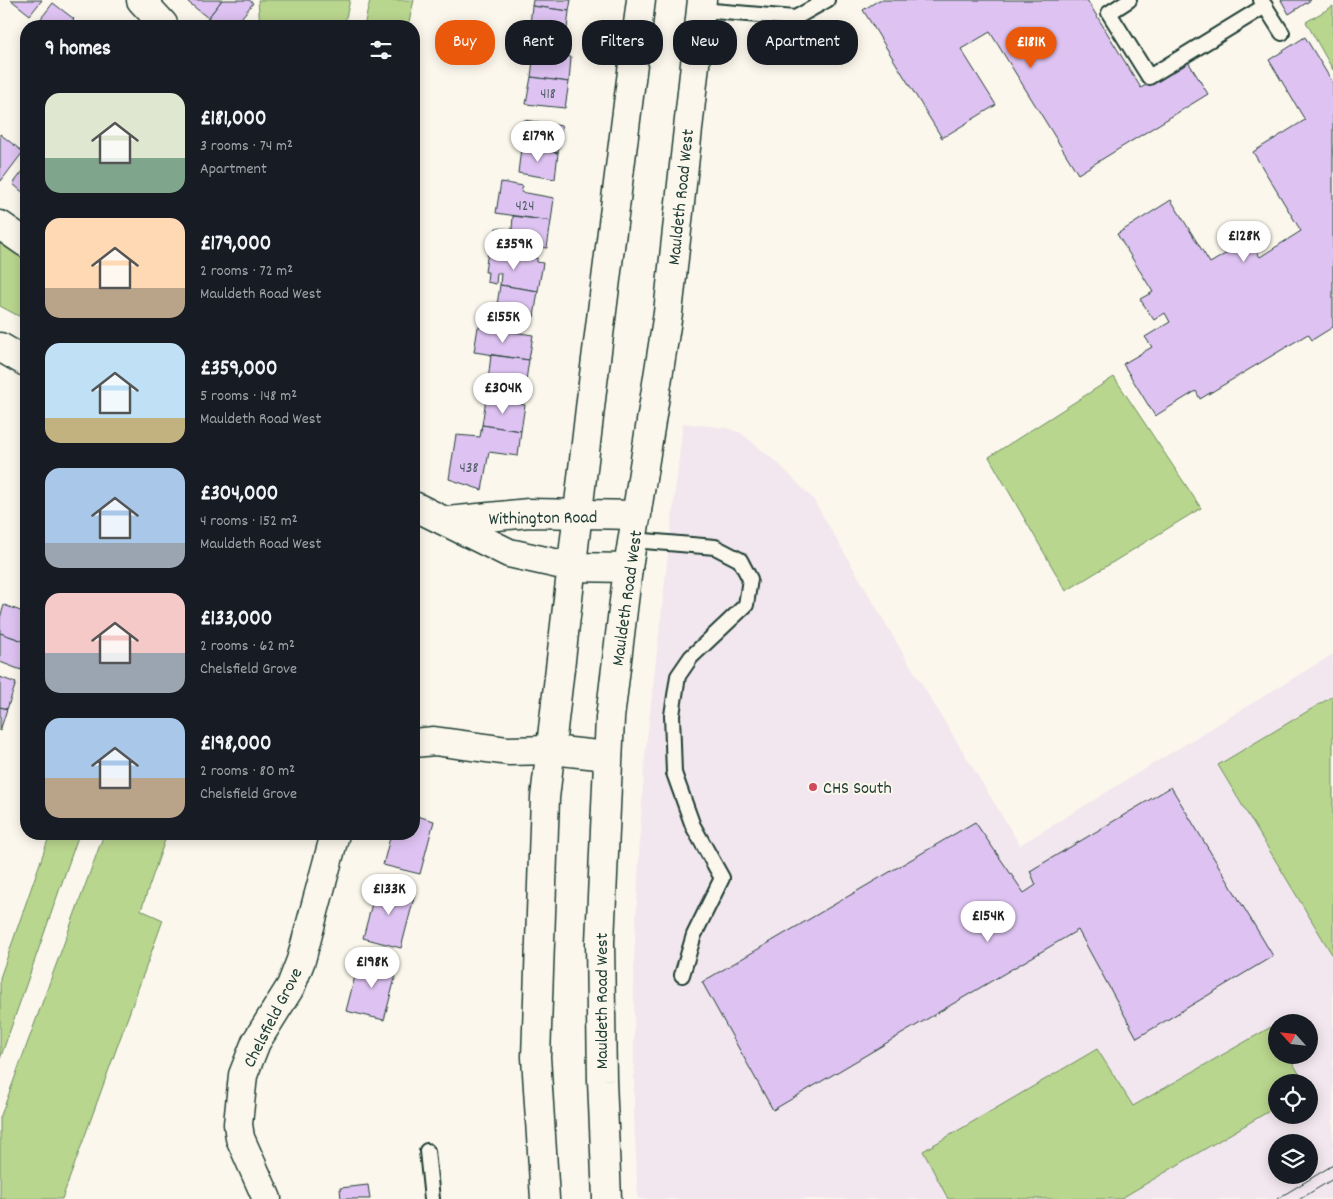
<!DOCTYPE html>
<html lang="en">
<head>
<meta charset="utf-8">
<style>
  body { margin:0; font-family:Dekko,sans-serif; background:#20242c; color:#f1f3f6; height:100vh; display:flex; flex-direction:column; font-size:19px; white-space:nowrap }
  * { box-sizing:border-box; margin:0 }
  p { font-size:16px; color:#9ea1a6 }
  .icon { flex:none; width:28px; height:28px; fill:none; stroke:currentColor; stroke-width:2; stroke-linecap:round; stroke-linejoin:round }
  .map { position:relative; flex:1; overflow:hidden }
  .side { position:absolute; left:20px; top:20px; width:400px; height:820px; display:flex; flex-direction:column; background:#171b24; border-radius:20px; box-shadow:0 2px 12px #0003 }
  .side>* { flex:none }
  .guide { position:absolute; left:435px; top:20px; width:475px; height:45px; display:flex; gap:10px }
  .needle { width:32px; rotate:297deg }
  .buttons { position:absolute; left:1268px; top:1014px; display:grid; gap:10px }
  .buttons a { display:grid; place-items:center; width:50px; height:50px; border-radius:50%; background:#171b24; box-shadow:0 2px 12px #0003; font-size:25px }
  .price { position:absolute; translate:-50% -42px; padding:0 11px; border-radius:18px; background:#fff; color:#222; font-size:16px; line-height:32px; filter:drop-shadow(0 1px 2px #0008) }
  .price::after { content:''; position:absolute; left:50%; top:30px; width:15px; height:11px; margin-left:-8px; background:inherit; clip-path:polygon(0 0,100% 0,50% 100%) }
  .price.current { background:#ea580c; color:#fff }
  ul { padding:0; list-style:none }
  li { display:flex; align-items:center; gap:15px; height:125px; padding:0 25px }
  li span { display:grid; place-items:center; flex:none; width:140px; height:100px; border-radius:15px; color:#555 }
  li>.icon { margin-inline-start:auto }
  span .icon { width:60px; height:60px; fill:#fffc; stroke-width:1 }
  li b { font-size:21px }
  h2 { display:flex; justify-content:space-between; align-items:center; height:60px; padding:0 25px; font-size:21px }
  .chip { padding:0 18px; border-radius:20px; background:#171b24; box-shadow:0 2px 12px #0003; font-size:18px; line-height:45px }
  .chip.current { background:#ea580c; color:#fff }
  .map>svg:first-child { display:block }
</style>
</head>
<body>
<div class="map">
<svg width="1333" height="1199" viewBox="0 0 1333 1199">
  <rect width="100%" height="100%" fill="#fbf7ec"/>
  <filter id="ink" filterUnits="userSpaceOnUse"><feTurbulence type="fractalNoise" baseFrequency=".02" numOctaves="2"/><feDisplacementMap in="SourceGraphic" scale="10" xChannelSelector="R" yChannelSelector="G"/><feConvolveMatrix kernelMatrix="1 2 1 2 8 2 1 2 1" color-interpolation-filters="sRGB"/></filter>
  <g filter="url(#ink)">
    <path fill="#f2e7ee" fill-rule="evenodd" d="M683 423 727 428 741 433 780 465 813 499 904 655 1020 845 1333 654V1199H638L634 1116V961L641 818 645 756ZM1276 1022H1309V1055H1276ZM1276 1082H1309V1115H1276ZM1276 1142H1309V1175H1276Z"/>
    <g fill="#b9d68e" stroke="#6c8a61">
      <polygon points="258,0 350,0 344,26 260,26"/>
      <polygon points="370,0 414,0 408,26 364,26"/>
      <polygon points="1333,6 1333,70 1306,22"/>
      <polygon points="0,239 26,257 26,320 0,306"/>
      <polygon points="1114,377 1201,508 1066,591 989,457"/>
      <polygon points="1333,696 1333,956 1218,765"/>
      <polygon points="50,834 79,834 0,1059 0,978"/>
      <polygon points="104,834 167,834 141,910 163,920 62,1199 0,1199 0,1118"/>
      <polygon points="1271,1027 1276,1036 1276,1055 1288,1055 1304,1082 1276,1082 1276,1107 1120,1199 948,1199 923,1151 1097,1049 1133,1106"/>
    </g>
    <g fill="#dec3f2" stroke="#1f3d34">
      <polygon points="11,0 42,0 30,15"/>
      <polygon points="190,0 222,0 208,18 188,2"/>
      <polygon points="222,0 249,0 253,3 235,26 218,26 208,18"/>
      <polygon points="533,0 571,0 569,11 532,6"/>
      <polygon points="879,0 1087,0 1141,88 1187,60 1208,94 1078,174 990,32 961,49 996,105 942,138 863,10"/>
      <polygon points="1281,0 1311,0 1289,14"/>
      <polygon points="53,3 74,19 68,26 35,26"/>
      <polygon points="532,6 569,11 566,38 529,34"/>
      <polygon points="1305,37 1333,83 1333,327 1312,340 1308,334 1200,399 1196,391 1155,416 1123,364 1152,347 1145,337 1170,322 1165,313 1154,320 1140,299 1153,292 1117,234 1171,200 1210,263 1249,240 1260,257 1301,231 1253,152 1305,120 1269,60"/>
      <polygon points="534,52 571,57 569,82 531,77"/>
      <polygon points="531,77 569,82 565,108 526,104"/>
      <polygon points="524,120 562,126 558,153 521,148"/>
      <polygon points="0,134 23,152 1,181 0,180"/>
      <polygon points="521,148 558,153 555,179 518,173"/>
      <polygon points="26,167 26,195 13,184"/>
      <polygon points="501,182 523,186 521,192 554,198 551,221 496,213"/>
      <polygon points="513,216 551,221 547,248 495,241 496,228 512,230"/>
      <polygon points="488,251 537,258 537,262 543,263 538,291 500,285 501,273 497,273 496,284 487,282 488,272 485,272"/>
      <polygon points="500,285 538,291 534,317 496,312"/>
      <polygon points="478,327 533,335 529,360 474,352"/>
      <polygon points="491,355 529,360 525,387 488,381"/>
      <polygon points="486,399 525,405 521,431 482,425"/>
      <polygon points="482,425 521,431 518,456 489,452 482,490 449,479 456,435 480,437"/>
      <polygon points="4,605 26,613 26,642 0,633 0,618"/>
      <polygon points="0,633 26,642 26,656 21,670 0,662"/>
      <polygon points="0,677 16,683 7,709 0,707"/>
      <polygon points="0,707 7,709 0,731"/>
      <polygon points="1171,787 1273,956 1137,1038 1078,930 773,1110 702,982 975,822 1024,893 1036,885 1030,871"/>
      <polygon points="414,815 434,821 420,874 383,865 391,834 414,834"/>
      <polygon points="377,884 415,894 401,948 363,938"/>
      <polygon points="360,957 398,967 384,1020 346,1011"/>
      <polygon points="368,1185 370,1199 341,1199 340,1188"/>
    </g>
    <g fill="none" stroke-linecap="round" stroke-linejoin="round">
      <defs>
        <g id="lane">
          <polyline points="1129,0 1109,13 1149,77 1265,6"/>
          <polyline points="1261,0 1282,33"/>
          <polyline points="701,10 795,18 827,0"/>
          <polyline points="633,540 715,547 740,560 750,579 746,605 691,657 678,676 672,715 674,773 693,826 722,878 694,935 682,975"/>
          <polyline points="427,1151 432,1199"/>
        </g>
        <g id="street">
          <polyline points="141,0 163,24"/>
          <polyline points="0,225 26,243"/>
          <polyline points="414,743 434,741 508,751 551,750 608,756"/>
          <polyline points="267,1199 240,1138 238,1124 243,1075 256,1042 291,986 301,960 335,834"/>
        </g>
        <g id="secondary">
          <polyline points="0,347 26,362"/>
          <polyline points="414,506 509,553 572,567 628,568"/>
          <polyline points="448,521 529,513 637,515"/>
          <polyline points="545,1199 536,1057 545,798 592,391 641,0"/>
          <polyline points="607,1199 602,1080 600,942 610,718 628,568 668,313 702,0"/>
        </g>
      </defs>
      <use href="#lane" stroke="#1f3d34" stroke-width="18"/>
      <use href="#street" stroke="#1f3d34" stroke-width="31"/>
      <use href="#secondary" stroke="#1f3d34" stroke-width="31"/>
      <use href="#lane" stroke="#fbf7ec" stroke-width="14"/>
      <use href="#street" stroke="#fbf7ec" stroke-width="28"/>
      <use href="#secondary" stroke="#fbf7ec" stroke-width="28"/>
      <g stroke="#1f3d34" stroke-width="1">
        <polyline points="1277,1199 1333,1165"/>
        <polyline points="1300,1199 1333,1179"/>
      </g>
    </g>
  </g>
  <circle fill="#d1495b" stroke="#fbf7ec" stroke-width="2" cx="813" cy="787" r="5"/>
  <g text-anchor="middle" stroke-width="4" stroke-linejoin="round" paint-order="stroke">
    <g font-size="15" fill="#4f5e64">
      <text x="548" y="98">418</text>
      <text x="525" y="210">424</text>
      <text x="469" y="472">438</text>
    </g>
    <g font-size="18" fill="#1f3d34" stroke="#fbf7ec">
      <text transform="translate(680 197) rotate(-84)" y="6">Mauldeth Road West</text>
      <text transform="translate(543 517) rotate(-1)" y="6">Withington Road</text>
      <text transform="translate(626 598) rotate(-82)" y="6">Mauldeth Road West</text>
      <text transform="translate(601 1001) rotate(-90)" y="6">Mauldeth Road West</text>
      <text transform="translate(272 1017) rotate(-63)" y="6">Chelsfield Grove</text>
    </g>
    <g font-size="18" fill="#1f3d34" stroke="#fbf7ec" text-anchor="start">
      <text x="823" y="793">CHS South</text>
    </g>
  </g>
</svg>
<div class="buttons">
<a><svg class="needle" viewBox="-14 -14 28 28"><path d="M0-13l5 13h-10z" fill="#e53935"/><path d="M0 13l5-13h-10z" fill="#9ea1a6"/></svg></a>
<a><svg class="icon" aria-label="locate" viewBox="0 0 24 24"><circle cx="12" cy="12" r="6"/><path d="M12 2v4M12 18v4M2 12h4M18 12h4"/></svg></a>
<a><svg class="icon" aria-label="layers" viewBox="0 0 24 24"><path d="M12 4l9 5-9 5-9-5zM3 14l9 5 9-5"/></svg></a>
</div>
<b class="price current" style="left:1031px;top:69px">£181K</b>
<b class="price" style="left:538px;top:163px">£179K</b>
<b class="price" style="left:1244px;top:263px">£128K</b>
<b class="price" style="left:514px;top:271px">£359K</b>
<b class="price" style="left:503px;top:344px">£155K</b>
<b class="price" style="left:503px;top:415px">£304K</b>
<b class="price" style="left:389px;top:916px">£133K</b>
<b class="price" style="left:988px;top:943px">£154K</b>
<b class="price" style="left:372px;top:989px">£198K</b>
<div class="guide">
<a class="chip current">Buy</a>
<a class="chip">Rent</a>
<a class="chip">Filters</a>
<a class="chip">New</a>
<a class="chip">Apartment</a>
</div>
<section class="side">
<h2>9 homes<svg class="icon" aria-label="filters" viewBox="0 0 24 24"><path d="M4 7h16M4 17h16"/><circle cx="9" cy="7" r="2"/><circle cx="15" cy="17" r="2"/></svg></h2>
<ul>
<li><span style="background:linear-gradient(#dfe7d0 65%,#7fa58c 0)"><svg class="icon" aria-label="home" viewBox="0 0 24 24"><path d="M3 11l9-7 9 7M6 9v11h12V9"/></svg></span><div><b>£181,000</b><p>3 rooms · 74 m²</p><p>Apartment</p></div></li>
<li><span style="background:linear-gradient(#ffd9b3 70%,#b9a48a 0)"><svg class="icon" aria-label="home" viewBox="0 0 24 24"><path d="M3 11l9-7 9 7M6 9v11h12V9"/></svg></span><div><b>£179,000</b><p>2 rooms · 72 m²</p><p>Mauldeth Road West</p></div></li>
<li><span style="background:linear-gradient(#bfe0f5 75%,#c2b280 0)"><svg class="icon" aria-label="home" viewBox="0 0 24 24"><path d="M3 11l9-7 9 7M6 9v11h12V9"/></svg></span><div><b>£359,000</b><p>5 rooms · 148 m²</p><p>Mauldeth Road West</p></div></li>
<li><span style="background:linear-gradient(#a9c7e8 75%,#9aa5b1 0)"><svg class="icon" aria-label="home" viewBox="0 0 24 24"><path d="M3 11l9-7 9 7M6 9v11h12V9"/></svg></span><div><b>£304,000</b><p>4 rooms · 152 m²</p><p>Mauldeth Road West</p></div></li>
<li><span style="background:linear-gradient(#f6c9c9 60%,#9aa5b1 0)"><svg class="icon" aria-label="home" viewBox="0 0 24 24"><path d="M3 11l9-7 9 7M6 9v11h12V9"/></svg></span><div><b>£133,000</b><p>2 rooms · 62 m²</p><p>Chelsfield Grove</p></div></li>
<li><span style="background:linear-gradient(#a9c7e8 60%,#b9a48a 0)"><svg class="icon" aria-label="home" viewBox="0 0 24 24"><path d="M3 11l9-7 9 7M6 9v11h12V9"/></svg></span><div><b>£198,000</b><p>2 rooms · 80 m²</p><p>Chelsfield Grove</p></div></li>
</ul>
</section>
</div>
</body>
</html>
